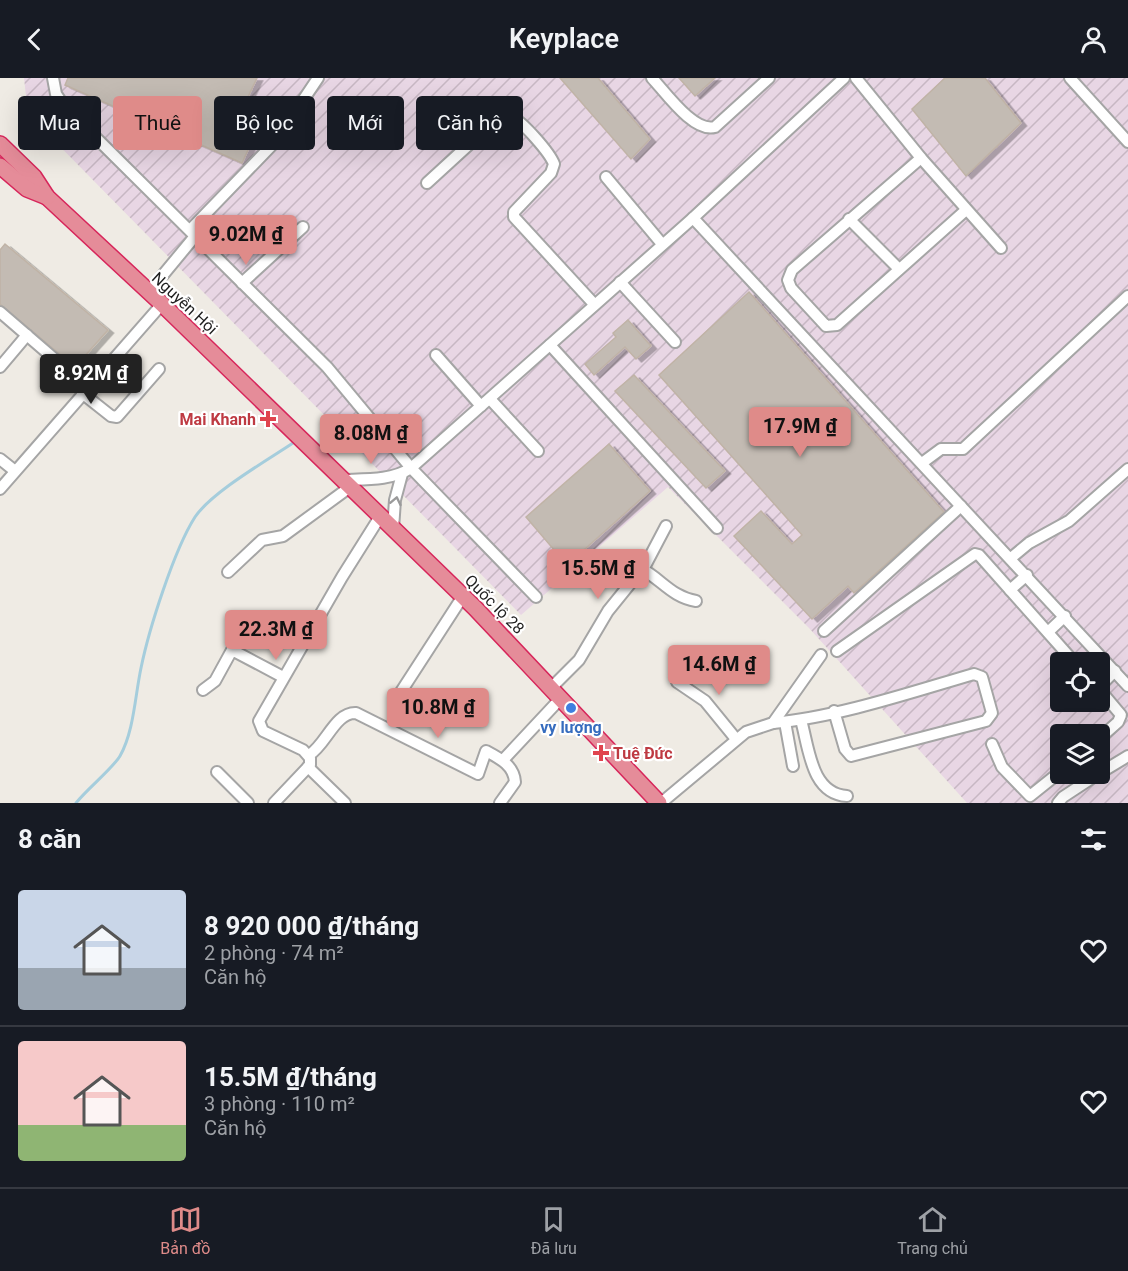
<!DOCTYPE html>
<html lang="vi">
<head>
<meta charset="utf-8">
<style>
  body { margin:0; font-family:Roboto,sans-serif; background:#20242c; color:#f1f3f6; height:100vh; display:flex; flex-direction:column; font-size:22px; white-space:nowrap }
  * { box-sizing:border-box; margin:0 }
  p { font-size:20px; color:#9ea1a6 }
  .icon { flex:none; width:33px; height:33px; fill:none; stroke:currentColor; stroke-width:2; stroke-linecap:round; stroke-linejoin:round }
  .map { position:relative; height:725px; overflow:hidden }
  .side { display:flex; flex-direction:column; background:#171b24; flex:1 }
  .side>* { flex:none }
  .guide { position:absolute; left:18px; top:18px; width:600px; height:54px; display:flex; gap:12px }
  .tools { position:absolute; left:1050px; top:574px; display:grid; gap:12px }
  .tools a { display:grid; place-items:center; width:60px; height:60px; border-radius:6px; background:#171b24; box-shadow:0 6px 24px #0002; font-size:30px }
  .price { position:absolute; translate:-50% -51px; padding:0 14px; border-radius:6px; background:#df8b89; color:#111; font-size:20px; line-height:39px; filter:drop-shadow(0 2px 3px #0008) }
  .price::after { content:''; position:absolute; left:50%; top:36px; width:18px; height:14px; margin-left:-9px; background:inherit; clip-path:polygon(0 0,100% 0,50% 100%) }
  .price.current { background:#222; color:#fff }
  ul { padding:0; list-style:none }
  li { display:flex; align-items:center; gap:18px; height:150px; padding:0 18px }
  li+li { border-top:2px solid #363941 }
  li span { display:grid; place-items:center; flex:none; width:168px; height:120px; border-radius:6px; color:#555 }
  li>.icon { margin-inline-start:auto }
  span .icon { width:72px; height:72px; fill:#fffc; stroke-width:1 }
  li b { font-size:26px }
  h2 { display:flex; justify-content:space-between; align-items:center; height:72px; padding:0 18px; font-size:26px }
  .pill { padding:0 21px; border-radius:6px; background:#171b24; box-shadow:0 6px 24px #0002; font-size:21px; line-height:54px }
  .pill.current { background:#df8b89; color:#111 }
  header { display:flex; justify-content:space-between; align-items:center; height:78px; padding:0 18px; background:#171b24; font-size:27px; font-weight:600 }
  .tab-bar { display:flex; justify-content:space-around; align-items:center; height:84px; border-top:2px solid #363941; background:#171b24; font-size:16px; color:#9ea1a6 }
  .tab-bar a { display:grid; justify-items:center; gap:3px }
  .tab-bar .current { color:#df8b89 }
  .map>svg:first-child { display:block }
</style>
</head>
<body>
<header><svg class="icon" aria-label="back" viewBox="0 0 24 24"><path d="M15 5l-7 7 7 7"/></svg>Keyplace<svg class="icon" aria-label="person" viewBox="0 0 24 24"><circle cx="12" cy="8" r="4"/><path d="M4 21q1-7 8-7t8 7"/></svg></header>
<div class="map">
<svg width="1128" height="725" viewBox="0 0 1128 725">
  <defs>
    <pattern id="industrial-furrows" width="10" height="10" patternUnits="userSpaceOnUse" patternTransform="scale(1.5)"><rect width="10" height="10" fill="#e8d6e4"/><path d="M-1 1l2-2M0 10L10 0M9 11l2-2" fill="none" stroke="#c7b7c3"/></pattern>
    <filter id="shadow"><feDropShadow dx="5.5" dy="3" stdDeviation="0" flood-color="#0004"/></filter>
  </defs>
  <rect width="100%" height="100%" fill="#efebe4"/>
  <path fill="url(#industrial-furrows)" fill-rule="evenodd" d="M24 0H1128V725H967L809 550 668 409 521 537 28 36ZM1060 585H1100V624H1060ZM1060 657H1100V696H1060Z"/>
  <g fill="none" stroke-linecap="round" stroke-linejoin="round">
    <path stroke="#a5cddc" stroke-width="3" d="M76 725C87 711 113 690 120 678 134 653 135 618 141 590 149 551 174 472 195 439 212 414 266 383 293 365"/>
  </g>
  <g fill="#c3bbb3" stroke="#c0b3a6" stroke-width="1.5" filter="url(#shadow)">
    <polygon points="68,0 257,0 239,38 261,44 242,85 65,7"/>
    <polygon points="560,0 598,0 650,61 631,81"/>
    <polygon points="679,0 715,0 695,18"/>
    <polygon points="945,0 985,0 1021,45 966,98 912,31"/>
    <polygon points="5,166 108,252 75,289 0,226 0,172"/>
    <polygon points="749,214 944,434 854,515 848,508 812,541 734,458 761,433 792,466 802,457 659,297"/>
    <polygon points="628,242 651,268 636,281 625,269 594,297 585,286 616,259 613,255"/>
    <polygon points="634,297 725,393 706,410 615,313"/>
    <polygon points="609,366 650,413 567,487 526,439"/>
  </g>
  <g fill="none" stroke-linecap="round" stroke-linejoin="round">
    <defs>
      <g id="minor">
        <polyline points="53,0 56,16 64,28 327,289 411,390 536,519"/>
        <path d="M652 0C666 15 694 55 715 49L769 0"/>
        <polyline points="856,0 921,80 1001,170"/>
        <polyline points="1070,0 1128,64"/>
        <polyline points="921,80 792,192 788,202 791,210 826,248 837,247 966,132"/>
        <polyline points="606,99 662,166"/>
        <path d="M427 105 498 40C503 39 507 37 512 39 523 44 550 75 554 86L551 95 514 134V139L594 226"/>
        <polyline points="693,140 1128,608"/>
        <polyline points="849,141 898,190"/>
        <polyline points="190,152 275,64 318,0"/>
        <polyline points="620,204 675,264"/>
        <polyline points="242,205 303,149"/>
        <polyline points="148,215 196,157"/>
        <polyline points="0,234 87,309"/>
        <polyline points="550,267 717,450"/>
        <polyline points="436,277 481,328"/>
        <polyline points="0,289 27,257"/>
        <polyline points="82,315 111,338 117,339 159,291"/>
        <polyline points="490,321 538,373"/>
        <polyline points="0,381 15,393"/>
        <polyline points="922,385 941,371 963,371 1128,218"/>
        <path d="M341 402C364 401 391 403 411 390L693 140 844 0"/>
        <polyline points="0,411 162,226"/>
        <polyline points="393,451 395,422 402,396"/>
        <polyline points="1011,480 1029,465 1069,443 1128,391"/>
        <path d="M642 491C662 502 672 519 696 523"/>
        <polyline points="228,494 262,462 283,458 350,409"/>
        <polyline points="1010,512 1027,497"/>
        <polyline points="824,553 961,428"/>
        <polyline points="1048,554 1065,538"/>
        <polyline points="837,573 975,476 979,477 1075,585"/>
        <polyline points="677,604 705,623 736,661"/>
        <polyline points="1100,608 1115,593"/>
        <polyline points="551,610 579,582 608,533 646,486 666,448"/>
        <polyline points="203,612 215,603 232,572 283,599"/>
        <polyline points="1100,612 1121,637 1118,644 1100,660"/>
        <polyline points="395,623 463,518"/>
        <path d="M801 642C809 670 811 716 847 718"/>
        <polyline points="785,644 793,688"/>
        <path d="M773 645C838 639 912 614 974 596L982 599 992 635 986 643 851 678 845 671 834 633"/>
        <polyline points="992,666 1002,689 1030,718 1060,694"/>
        <path d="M309 677C326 667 335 634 356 635L478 696 486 673C499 680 514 687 515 704L500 725"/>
        <polyline points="503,682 561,620"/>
        <polyline points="308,689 345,725"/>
        <polyline points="217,694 248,725"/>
        <polyline points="1100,695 1128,678"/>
        <polyline points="274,725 310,687 310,680 303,672 263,653 259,643 342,499 381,437"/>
        <polyline points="661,725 746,654 773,645 821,577"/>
        <polyline points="1058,725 1063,719 1098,696"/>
      </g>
      <g id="highway">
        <polyline points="0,66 34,99 47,119 162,226 475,530 659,725"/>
        <polyline points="0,88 27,111 47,119"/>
      </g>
    </defs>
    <use href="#minor" stroke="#a5a5a5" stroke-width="14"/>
    <use href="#highway" stroke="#d7265b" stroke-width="18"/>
    <use href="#minor" stroke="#fff" stroke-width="10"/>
    <use href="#highway" stroke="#e58c99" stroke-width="15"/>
  </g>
  <defs><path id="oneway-chevron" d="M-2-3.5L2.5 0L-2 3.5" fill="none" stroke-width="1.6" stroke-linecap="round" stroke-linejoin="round" transform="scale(1.5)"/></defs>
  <use stroke="#9a9a9a" href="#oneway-chevron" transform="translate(396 423) rotate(-78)"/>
  <g fill="#e0444e" stroke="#fff" stroke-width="2">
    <path d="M265 332h6v6h6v6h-6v6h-6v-6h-6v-6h6z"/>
    <path d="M598 666h6v6h6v6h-6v6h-6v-6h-6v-6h6z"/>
  </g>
  <circle fill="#3f7fe0" stroke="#fff" stroke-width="2" cx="571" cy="630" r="6"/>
  <g text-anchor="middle" stroke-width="4.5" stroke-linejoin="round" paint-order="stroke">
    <g font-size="16" fill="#1e1e1e" stroke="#fff">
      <text transform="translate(185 225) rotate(43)" y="6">Nguyễn Hội</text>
      <text transform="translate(495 526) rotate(45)" y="6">Quốc lộ 28</text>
    </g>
    <g font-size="16" font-weight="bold" fill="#be3a42" stroke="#fff" text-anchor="end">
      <text x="256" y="347">Mai Khanh</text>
      <text x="613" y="681" text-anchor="start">Tuệ Đức</text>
    </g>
    <g font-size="16" font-weight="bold" fill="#366cbe" stroke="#fff">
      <text x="571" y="655">vy lượng</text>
    </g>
  </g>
</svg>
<div class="tools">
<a><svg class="icon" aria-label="locate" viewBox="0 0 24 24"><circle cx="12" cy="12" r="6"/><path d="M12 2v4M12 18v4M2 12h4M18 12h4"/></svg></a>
<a><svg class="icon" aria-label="layers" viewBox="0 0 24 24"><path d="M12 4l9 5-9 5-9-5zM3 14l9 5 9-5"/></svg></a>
</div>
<b class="price" style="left:246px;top:188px">9.02M ₫</b>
<b class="price current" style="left:91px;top:327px">8.92M ₫</b>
<b class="price" style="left:800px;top:380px">17.9M ₫</b>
<b class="price" style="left:371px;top:387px">8.08M ₫</b>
<b class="price" style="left:598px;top:522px">15.5M ₫</b>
<b class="price" style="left:276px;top:583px">22.3M ₫</b>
<b class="price" style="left:719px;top:618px">14.6M ₫</b>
<b class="price" style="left:438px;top:661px">10.8M ₫</b>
<div class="guide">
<a class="pill">Mua</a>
<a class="pill current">Thuê</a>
<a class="pill">Bộ lọc</a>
<a class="pill">Mới</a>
<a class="pill">Căn hộ</a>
</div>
</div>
<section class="side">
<h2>8 căn<svg class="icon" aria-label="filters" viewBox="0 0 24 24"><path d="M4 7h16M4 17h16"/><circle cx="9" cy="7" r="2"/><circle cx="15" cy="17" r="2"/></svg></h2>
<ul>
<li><span style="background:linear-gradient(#c9d6e8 65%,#9aa5b1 0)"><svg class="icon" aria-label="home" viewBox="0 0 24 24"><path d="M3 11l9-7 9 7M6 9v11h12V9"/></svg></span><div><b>8 920 000 ₫/tháng</b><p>2 phòng · 74 m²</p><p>Căn hộ</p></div><svg class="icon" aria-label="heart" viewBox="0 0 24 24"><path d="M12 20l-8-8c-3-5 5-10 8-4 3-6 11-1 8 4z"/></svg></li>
<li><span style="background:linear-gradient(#f6c9c9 70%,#8fb573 0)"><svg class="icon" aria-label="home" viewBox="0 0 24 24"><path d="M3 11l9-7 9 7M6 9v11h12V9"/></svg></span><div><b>15.5M ₫/tháng</b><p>3 phòng · 110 m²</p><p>Căn hộ</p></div><svg class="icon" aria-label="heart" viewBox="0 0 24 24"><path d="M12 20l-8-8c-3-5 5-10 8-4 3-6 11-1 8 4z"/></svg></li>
</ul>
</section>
<nav class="tab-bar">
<a class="current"><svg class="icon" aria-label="map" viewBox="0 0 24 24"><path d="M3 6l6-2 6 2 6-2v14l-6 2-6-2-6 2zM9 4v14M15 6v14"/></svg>Bản đồ</a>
<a><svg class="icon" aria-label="saved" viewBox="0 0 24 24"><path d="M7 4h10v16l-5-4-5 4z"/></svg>Đã lưu</a>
<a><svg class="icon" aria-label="home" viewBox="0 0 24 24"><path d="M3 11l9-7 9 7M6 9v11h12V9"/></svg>Trang chủ</a>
</nav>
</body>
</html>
